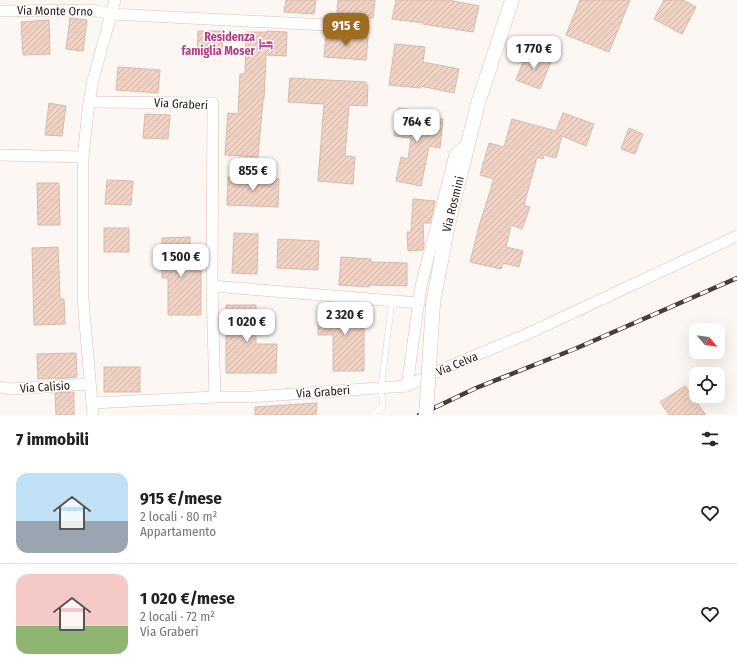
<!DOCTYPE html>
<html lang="it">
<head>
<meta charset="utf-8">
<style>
  body { margin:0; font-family:"Fira Sans Condensed",sans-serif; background:#f6f6f6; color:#202124; height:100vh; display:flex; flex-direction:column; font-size:15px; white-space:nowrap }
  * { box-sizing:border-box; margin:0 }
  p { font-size:13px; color:#757577 }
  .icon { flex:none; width:22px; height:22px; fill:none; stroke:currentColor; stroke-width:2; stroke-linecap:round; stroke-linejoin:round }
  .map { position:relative; height:415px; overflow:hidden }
  .sheet { display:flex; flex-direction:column; background:#fff; flex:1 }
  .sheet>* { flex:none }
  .needle { width:26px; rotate:119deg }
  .tools { position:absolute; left:689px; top:323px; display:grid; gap:8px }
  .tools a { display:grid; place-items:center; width:36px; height:36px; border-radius:8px; background:#fff; box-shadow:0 4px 16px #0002; font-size:20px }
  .price { position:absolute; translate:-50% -34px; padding:0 9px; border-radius:8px; background:#fff; color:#222; font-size:13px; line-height:26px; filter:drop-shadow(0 1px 2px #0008) }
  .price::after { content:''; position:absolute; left:50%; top:24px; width:12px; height:9px; margin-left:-6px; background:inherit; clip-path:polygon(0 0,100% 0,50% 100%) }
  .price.current { background:#9e6d21; color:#fff }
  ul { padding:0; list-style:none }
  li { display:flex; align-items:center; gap:12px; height:100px; padding:0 16px }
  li+li { border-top:1px solid #e0e0e0 }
  li span { display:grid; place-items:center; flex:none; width:112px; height:80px; border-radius:12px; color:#555 }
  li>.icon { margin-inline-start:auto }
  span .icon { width:48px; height:48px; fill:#fffc; stroke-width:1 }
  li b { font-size:17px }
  h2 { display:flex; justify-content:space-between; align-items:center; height:48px; padding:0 16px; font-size:17px }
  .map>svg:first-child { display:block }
</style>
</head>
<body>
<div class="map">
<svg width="737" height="415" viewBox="0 0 737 415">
  <defs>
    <pattern id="building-hatch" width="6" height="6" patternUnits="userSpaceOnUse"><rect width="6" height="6" fill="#f0d3c5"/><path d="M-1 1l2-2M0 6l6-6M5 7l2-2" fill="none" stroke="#ceb5a9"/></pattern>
  </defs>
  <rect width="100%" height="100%" fill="#fdf7f4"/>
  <g fill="url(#building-hatch)" stroke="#d7baad">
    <polygon points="286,0 316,0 314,14 284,12"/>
    <polygon points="338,0 375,0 373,18 337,14"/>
    <polygon points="396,0 448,0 479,6 473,32 423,24 424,23 392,19"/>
    <polygon points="580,0 630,0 609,52 566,35"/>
    <polygon points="664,0 683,0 696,7 682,34 654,19"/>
    <polygon points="70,18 87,20 83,51 66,49"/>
    <polygon points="49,20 50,54 23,55 21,22"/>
    <polygon points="198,31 223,31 222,55 197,55"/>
    <polygon points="268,31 287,32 286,56 266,55 264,99 263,99 258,157 225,155 228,113 238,114 240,74 245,74 246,32 267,32"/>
    <polygon points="326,34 368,37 366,60 324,57"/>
    <polygon points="395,44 425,47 423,62 459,69 454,93 420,86 420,88 389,85"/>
    <polygon points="528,50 552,59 540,89 516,80"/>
    <polygon points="118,67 160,70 158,93 116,90"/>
    <polygon points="290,78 366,82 366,85 368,85 367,106 349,105 345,156 355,157 353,184 318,181 324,104 288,102"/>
    <polygon points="49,103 66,106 62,136 45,135"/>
    <polygon points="398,108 430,112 429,118 443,119 440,148 429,146 421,186 396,181 401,157 408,159 411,138 394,136"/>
    <polygon points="563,113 594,124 586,146 562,136 556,158 544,155 543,159 537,157 524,205 530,207 522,229 511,225 506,247 523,251 519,267 503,263 501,269 470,262 479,226 494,179 480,175 489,143 504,147 512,119 556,131"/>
    <polygon points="145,114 170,115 168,139 143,138"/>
    <polygon points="629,128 643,134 635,154 621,149"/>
    <polygon points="228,177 279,179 278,207 227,205"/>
    <polygon points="107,180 133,181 131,205 105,204"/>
    <polygon points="37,183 59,183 60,225 38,225"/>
    <polygon points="413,199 435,201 434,207 430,223 423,223 424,245 423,250 408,251 407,232 411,232"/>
    <rect x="104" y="228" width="25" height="24"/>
    <polygon points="234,233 258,234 257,274 232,273"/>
    <polygon points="190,237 190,271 201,271 201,315 168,315 168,278 162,278 162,238"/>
    <polygon points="278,239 319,241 318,270 277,268"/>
    <polygon points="58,247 60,299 64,299 65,324 34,325 32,248"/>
    <polygon points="341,257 371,259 371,262 407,263 407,286 370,285 369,287 339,285"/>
    <polygon points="226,305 256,305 256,344 277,344 276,373 226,373"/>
    <polygon points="364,306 364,371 333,371 333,335 318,335 318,307"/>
    <polygon points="76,353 77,377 55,379 55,378 38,379 37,354"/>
    <rect x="104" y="367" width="36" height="25"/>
    <polygon points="685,386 706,415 669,415 660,402"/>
    <polygon points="74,392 74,415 56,415 55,393"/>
    <polygon points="317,403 316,415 255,415 255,407"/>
  </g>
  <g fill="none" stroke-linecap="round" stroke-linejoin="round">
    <defs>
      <polyline id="service" points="372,415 383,406 381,388 392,301"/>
      <g id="minor">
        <polyline points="0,11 92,10 111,14 364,27"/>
        <polyline points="89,102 213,103 212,286 215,397"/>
        <polyline points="0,155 83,157"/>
        <polyline points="212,286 419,303"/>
        <polyline points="407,386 421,286 455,154 468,143"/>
        <polyline points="0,387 11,389 90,384"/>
        <polyline points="92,403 215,397 252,397 407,386 450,366 525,335 737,236"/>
        <polyline points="93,415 83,299 83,157 89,102 93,80 115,0"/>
      </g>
      <g id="tertiary">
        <path id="s1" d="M433 304 447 229 478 103 512 0"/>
      </g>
    </defs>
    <use href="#service" stroke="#ddc0b3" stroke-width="6"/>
    <use href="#minor" stroke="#ddc0b3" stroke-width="12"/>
    <use href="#tertiary" stroke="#ddc0b3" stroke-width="15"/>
    <use href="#service" stroke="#fff" stroke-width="5.5"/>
    <use href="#minor" stroke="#fff" stroke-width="11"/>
    <use href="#tertiary" stroke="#fff" stroke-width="14"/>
    <defs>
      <polyline id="rail" points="419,415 476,388 577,348 737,278"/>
    </defs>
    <use href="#rail" stroke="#473d38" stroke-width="4.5"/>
    <use href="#rail" stroke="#fff" stroke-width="3" stroke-dasharray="9" stroke-linecap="butt"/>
    <defs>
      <polyline id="tertiary-bridge" points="426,415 433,304"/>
    </defs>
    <use href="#tertiary-bridge" stroke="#ddc0b3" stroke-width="15" stroke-linecap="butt"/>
    <use href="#tertiary-bridge" stroke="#fff" stroke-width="14"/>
  </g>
  <defs>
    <symbol id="hotel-bare" viewBox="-9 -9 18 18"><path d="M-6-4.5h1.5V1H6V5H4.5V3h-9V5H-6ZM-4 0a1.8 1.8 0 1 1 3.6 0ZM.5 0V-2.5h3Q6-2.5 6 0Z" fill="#d1479c" stroke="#fff" stroke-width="2.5" paint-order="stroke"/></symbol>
  </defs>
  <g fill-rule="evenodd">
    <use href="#hotel-bare" x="256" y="34" width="20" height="20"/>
  </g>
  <g text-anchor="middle" stroke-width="3" stroke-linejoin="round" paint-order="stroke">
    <g font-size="12" fill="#2a201b" stroke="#fff">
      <text transform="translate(55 11) rotate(1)" y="4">Via Monte Orno</text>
      <text transform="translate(181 104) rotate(3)" y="4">Via Graberi</text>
      <text dy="4" stroke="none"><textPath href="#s1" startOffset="102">Via Rosmini</textPath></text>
      <text transform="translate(457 364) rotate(-23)" y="4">Via Celva</text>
      <text transform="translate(45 387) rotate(-4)" y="4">Via Calisio</text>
      <text transform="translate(323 392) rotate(-4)" y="4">Via Graberi</text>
    </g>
    <g font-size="12" font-weight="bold" fill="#b23c85" stroke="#fff" text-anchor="end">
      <text x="255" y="41">Residenza<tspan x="255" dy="14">famiglia Moser</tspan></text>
    </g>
  </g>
</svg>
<div class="tools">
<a><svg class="needle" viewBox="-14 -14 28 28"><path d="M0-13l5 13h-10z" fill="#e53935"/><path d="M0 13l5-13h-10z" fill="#757577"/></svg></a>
<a><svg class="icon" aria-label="locate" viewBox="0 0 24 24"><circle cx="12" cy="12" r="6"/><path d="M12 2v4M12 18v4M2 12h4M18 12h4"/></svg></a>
</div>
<b class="price current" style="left:346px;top:47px">915 €</b>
<b class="price" style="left:534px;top:70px">1 770 €</b>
<b class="price" style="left:417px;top:143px">764 €</b>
<b class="price" style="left:253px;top:192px">855 €</b>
<b class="price" style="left:181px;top:278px">1 500 €</b>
<b class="price" style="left:345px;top:336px">2 320 €</b>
<b class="price" style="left:247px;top:343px">1 020 €</b>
</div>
<section class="sheet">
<h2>7 immobili<svg class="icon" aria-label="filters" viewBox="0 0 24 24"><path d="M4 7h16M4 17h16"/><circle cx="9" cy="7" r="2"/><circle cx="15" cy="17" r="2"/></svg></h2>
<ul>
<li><span style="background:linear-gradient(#bfe0f5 60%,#9aa5b1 0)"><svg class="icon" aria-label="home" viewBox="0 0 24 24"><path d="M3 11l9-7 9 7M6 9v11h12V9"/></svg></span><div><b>915 €/mese</b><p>2 locali · 80 m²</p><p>Appartamento</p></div><svg class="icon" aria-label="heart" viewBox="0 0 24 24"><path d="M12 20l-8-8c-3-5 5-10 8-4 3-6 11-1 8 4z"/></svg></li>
<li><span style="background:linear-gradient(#f6c9c9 65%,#8fb573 0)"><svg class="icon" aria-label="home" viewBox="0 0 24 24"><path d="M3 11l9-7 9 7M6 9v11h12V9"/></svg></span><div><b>1 020 €/mese</b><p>2 locali · 72 m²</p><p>Via Graberi</p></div><svg class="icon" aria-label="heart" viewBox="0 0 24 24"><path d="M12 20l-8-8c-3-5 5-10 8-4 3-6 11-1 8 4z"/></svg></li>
</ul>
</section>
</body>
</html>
